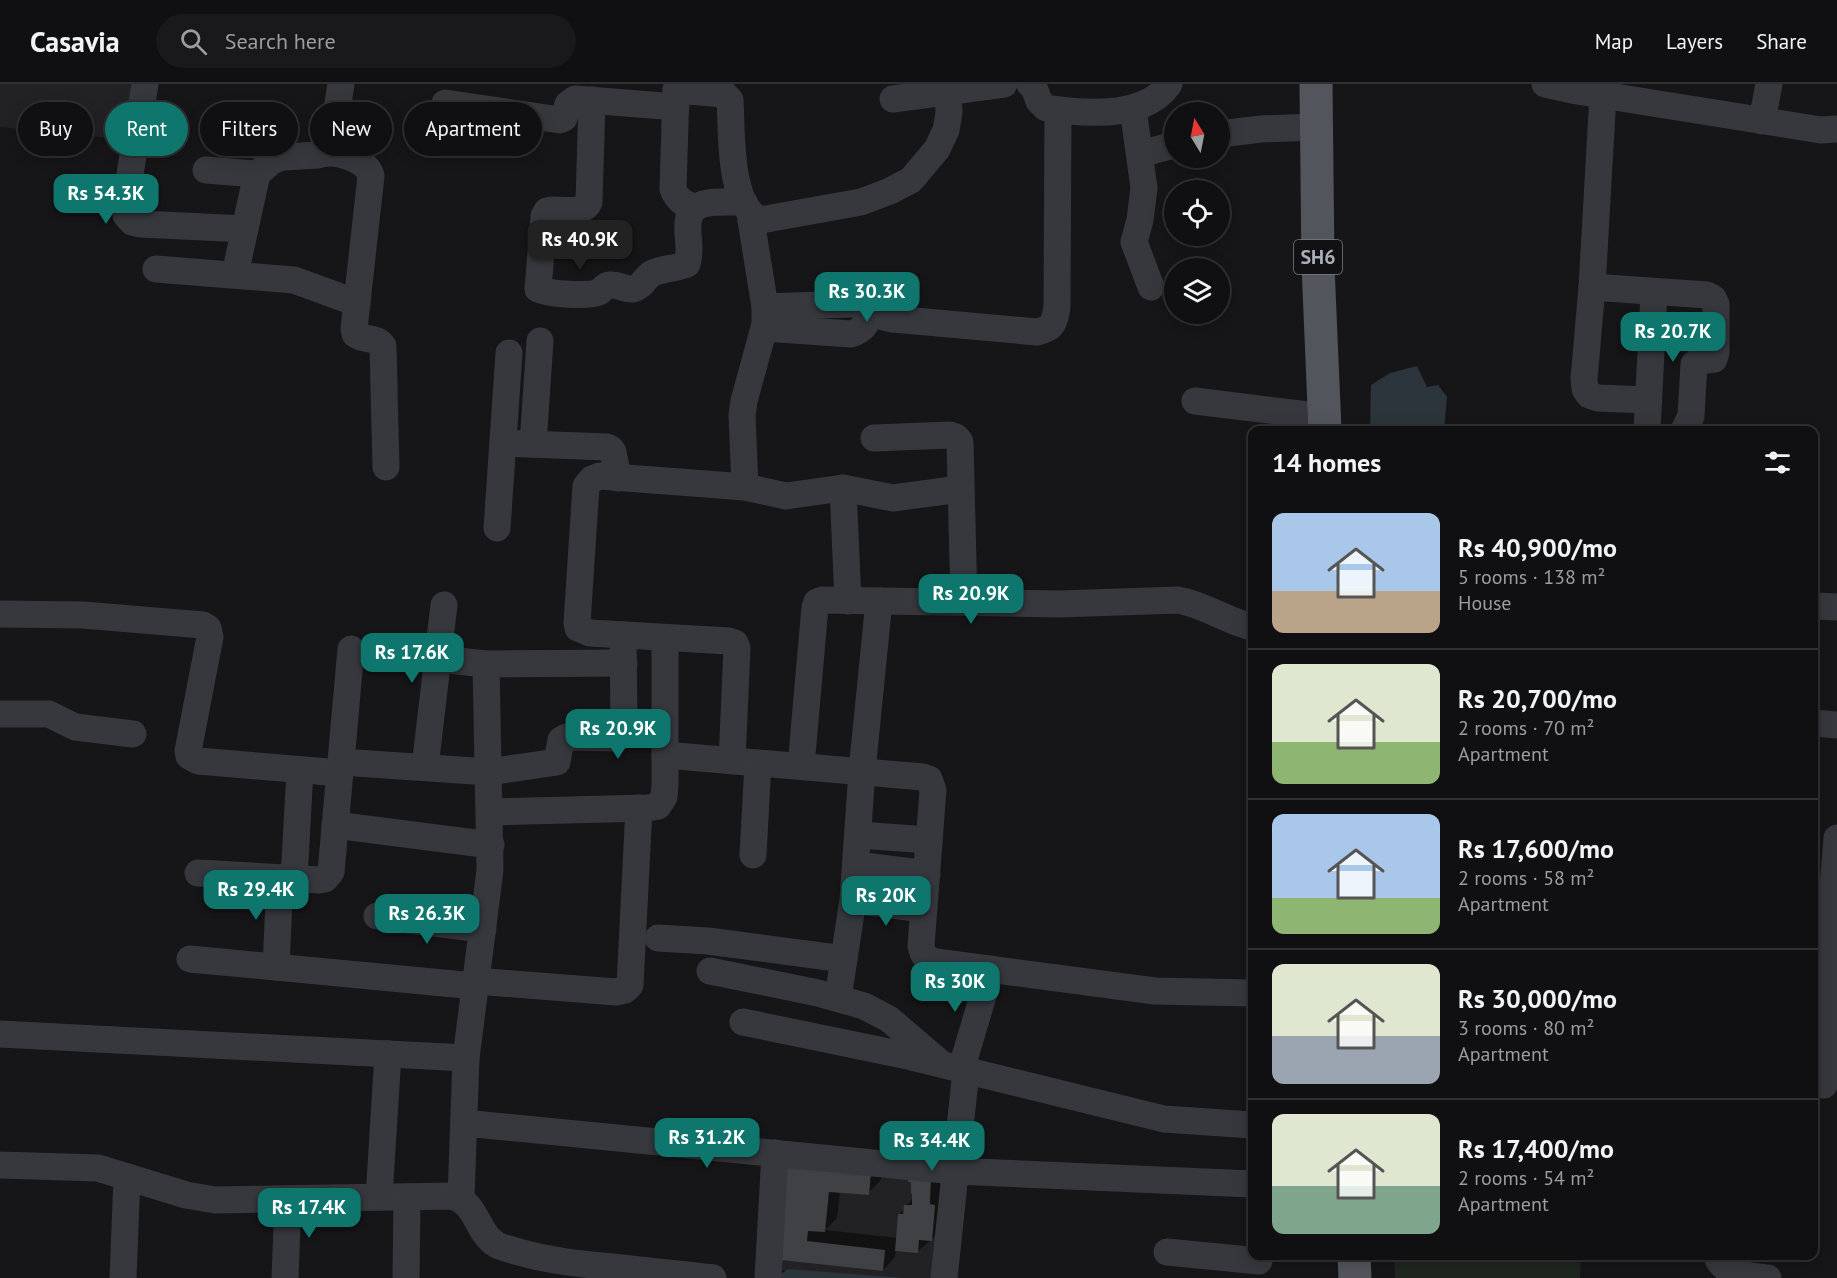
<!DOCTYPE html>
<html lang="en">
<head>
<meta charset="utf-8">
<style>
  body { margin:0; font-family:"PT Sans",sans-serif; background:#19191b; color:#f1f3f6; height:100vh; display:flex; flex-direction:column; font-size:22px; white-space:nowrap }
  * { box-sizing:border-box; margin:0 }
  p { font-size:20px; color:#9c9d9f }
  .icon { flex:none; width:33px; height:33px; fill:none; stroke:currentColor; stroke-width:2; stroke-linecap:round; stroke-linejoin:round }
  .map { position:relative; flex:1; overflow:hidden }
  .sheet { position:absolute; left:1248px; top:342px; width:570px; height:834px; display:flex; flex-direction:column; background:#101012; border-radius:12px; box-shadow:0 3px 15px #0003,0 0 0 2px #303032 }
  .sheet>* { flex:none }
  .guide { position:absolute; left:18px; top:18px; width:570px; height:54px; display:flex; gap:12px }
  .needle { width:39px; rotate:350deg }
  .buttons { position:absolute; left:1164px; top:18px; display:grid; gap:12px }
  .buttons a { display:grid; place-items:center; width:66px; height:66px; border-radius:50%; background:#101012; box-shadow:0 3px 15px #0003,0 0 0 2px #303032; font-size:30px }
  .price { position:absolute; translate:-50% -51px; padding:0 14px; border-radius:12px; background:#0f766e; color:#fff; font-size:20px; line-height:39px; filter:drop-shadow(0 2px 3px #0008) }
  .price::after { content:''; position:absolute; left:50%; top:36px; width:18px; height:14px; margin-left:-9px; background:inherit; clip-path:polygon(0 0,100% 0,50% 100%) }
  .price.active { background:#222; color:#fff }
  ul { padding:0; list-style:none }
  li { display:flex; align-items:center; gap:18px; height:150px; padding:0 24px }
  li+li { border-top:2px solid #303032 }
  li span { display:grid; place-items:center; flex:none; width:168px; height:120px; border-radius:12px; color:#555 }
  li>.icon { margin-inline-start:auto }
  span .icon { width:72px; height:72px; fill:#fffc; stroke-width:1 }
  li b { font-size:26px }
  h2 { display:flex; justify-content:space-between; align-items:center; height:72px; padding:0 24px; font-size:26px }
  .chip { padding:0 21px; border-radius:27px; background:#101012; box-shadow:0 3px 15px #0003,0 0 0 2px #303032; font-size:21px; line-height:54px }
  .chip.active { background:#0f766e; color:#fff }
  header { display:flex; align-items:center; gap:36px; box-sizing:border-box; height:84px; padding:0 30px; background:#101012; border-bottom:2px solid #303032 }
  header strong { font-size:28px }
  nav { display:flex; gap:33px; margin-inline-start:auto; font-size:21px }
  .search { width:420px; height:54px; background:#19191b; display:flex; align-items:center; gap:15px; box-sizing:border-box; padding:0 21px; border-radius:33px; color:#9c9d9f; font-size:22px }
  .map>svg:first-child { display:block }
</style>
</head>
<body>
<header>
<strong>Casavia</strong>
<div class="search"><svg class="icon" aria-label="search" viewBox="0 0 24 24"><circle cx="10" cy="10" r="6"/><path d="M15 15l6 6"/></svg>Search here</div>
<nav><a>Map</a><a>Layers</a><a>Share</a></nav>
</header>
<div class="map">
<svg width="1837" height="1194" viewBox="0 0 1837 1194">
  <rect width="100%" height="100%" fill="#161618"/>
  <g fill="#222225">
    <polygon points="0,0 136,0 127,56 0,43"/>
    <polygon points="778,1072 951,1089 941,1194 882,1194 774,1186"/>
  </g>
  <polygon fill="#1e261f" points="1394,1172 1581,1172 1580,1194 1395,1194"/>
  <g fill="#2c353c">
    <polygon points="1417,282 1427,303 1438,301 1447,313 1444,346 1370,346 1371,301 1390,289"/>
    <polygon points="788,1185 904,1194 781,1194 781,1190"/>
  </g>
  <polygon fill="#0007" points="883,1077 881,1096 868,1109 840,1107 837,1134 825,1146 898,1154 899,1131 943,1078 944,1143 931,1156 918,1167 896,1165 895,1173 883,1186 782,1175 785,1080"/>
  <g fill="#404145">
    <polygon points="784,1079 871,1089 869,1111 829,1108 825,1148 808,1147 807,1157 885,1166 883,1187 781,1176"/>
    <polygon points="908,1089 931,1091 930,1120 935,1121 932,1157 919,1156 918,1169 895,1167 898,1130 903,1130 904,1121 912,1121 912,1110 911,1109 911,1098 908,1098"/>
  </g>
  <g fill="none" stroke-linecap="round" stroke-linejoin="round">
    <g stroke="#37383d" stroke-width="27">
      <polyline points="145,0 126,114 126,131 132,138 141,140 245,145"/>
      <path d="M1030 0 1033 1 1039 17 1046 24C1083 30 1145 35 1169 0"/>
      <polyline points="1545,0 1577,7 1821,46 1837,45"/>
      <path d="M676 6 724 10 730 16C732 46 728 123 761 136L861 118 890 107 911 96 937 65 946 46 949 29 948 8"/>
      <path d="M676 6 673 105C677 116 683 119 693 123"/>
      <polyline points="1603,11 1592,203 1584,295 1585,305 1589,311 1598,314 1648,316"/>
      <polyline points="893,15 1004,0"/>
      <path d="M592 16 589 118C584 130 564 126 552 126L547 127 544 132 538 205C548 210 589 213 599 208 603 206 604 201 610 201 618 200 625 206 633 205 642 203 644 195 651 190 661 184 676 185 687 180 691 168 688 158 688 147 685 111 719 119 744 118"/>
      <polyline points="445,19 560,36 564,34 568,20 575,15 676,23"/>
      <polyline points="1133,25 1144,104 1140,136 1134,158 1151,203"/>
      <polyline points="1762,37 1769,0"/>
      <polyline points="1220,50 1261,45 1316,43"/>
      <path d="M326 69C340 68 367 76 371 92L354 245 355 250C363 257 377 252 383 262L386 383"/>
      <polyline points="1140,70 1174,61"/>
      <polyline points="206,86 257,90"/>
      <polyline points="156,185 294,196 357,219"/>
      <polyline points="235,190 257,90 273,76 284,73 318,71 326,69 331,64 341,0"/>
      <polyline points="1592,203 1707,211 1713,214 1716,220 1716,268 1714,275 1698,277 1694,280 1691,332 1684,346"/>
      <path d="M765 223 848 220H857L870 230 893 235 1037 248C1054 244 1054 239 1057 223L1058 26"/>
      <path d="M764 244 851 250C863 246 866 241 870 230"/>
      <polyline points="1195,317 1325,333"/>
      <polyline points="1647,346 1654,208"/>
      <polyline points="874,354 950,351 956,353 960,358 964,518"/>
      <polyline points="503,359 607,363 611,365 613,368 618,394"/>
      <polyline points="533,360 540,257"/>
      <polyline points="745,403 742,331 744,317 765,240 765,223 750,130"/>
      <polyline points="843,404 848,517"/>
      <polyline points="497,444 509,269"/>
      <polyline points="1814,522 1837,523"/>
      <polyline points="0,530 83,531 203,541 208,544 210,553 188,667 189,672 198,677 340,689"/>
      <polyline points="438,575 486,580 624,579"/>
      <polyline points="0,630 49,630 75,643 133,650"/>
      <polyline points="1814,639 1837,641"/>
      <path d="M665 671 923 693 929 695 933 706 921 862C923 872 926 875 936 878L1155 907 1252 909"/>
      <polyline points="732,677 737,564 735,559 729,557 590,549 578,544 577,539 586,402 592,395 600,392 745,403 786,412 843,404 893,414 960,405"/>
      <polyline points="341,678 489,688 557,678 561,656 566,653 617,654 622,652 624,644 623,551"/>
      <path d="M801 682 815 523 817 518 822 516 1060 520 1178 516C1205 521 1227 537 1252 543"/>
      <polyline points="425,683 444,521"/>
      <polyline points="490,728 648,724 658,722 664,713 665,700 665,554"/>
      <polyline points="335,741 491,761"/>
      <polyline points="858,751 929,756"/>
      <polyline points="753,771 758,679"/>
      <polyline points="857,781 927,790"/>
      <polyline points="198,789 319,796 325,795 331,788 351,565"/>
      <polyline points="294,795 300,686"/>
      <polyline points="853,816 924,825"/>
      <polyline points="377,832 483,845"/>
      <polyline points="658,854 708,857 844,875"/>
      <polyline points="190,875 475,902"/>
      <polyline points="276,883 280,794"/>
      <polyline points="710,887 818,909 864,922 889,935 938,977"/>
      <polyline points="476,897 616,908 625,906 630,901 639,724"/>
      <polyline points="838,914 853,816 862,687 879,517"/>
      <polyline points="743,938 903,971 1164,1035 1252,1041"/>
      <polyline points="0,950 466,974"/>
      <polyline points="961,986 991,885"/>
      <polyline points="1824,1001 1832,814 1837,754"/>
      <polyline points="464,1039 955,1087 1252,1100"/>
      <path d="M0 1081 98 1084 186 1111 215 1116 452 1112C477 1118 476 1149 497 1161 503 1164 512 1166 519 1168 550 1177 581 1180 613 1183 647 1187 680 1190 713 1194"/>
      <polyline points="379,1113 388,970"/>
      <polyline points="461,1114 466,974 490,786 486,580"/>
      <polyline points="1167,1168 1259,1177"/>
      <path d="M1717 1172C1722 1191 1752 1192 1768 1194"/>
      <polyline points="123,1194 127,1093"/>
      <polyline points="285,1194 288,1115"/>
      <polyline points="406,1194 407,1113"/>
      <polyline points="768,1194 775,1069"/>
      <polyline points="944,1194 966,987"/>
    </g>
    <g stroke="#53555c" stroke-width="33">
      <polyline points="1316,0 1318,182 1325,346"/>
      <polyline points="1354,1172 1355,1194"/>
    </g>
  </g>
  <g text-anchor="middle" stroke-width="5" stroke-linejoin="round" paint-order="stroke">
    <rect fill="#111113" stroke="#7b7e86" stroke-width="1.5" x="1294" y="156" width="48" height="34" rx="4.5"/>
    <g font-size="20" font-weight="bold" fill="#a8adb8">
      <text x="1318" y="180">SH6</text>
    </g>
  </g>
</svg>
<div class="buttons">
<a><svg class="needle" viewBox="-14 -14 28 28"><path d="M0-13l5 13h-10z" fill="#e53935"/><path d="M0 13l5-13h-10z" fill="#9c9d9f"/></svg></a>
<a><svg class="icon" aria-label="locate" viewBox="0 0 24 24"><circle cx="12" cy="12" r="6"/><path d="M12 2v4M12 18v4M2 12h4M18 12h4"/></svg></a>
<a><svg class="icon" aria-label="layers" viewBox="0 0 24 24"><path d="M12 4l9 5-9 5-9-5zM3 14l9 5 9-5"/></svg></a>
</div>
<b class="price" style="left:106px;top:141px">Rs 54.3K</b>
<b class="price active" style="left:580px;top:187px">Rs 40.9K</b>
<b class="price" style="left:867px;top:239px">Rs 30.3K</b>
<b class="price" style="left:1673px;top:279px">Rs 20.7K</b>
<b class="price" style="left:971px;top:541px">Rs 20.9K</b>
<b class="price" style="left:412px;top:600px">Rs 17.6K</b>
<b class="price" style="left:618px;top:676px">Rs 20.9K</b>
<b class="price" style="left:256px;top:837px">Rs 29.4K</b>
<b class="price" style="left:886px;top:843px">Rs 20K</b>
<b class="price" style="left:427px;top:861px">Rs 26.3K</b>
<b class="price" style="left:955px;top:929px">Rs 30K</b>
<b class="price" style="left:707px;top:1085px">Rs 31.2K</b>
<b class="price" style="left:932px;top:1088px">Rs 34.4K</b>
<b class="price" style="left:309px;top:1155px">Rs 17.4K</b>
<div class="guide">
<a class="chip">Buy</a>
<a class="chip active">Rent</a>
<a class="chip">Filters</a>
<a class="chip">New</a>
<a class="chip">Apartment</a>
</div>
<section class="sheet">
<h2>14 homes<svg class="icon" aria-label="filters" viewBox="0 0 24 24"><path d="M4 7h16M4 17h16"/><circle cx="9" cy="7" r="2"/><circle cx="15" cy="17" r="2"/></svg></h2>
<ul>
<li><span style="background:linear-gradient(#a9c7e8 65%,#b9a48a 0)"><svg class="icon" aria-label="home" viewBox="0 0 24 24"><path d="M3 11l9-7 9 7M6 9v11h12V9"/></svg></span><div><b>Rs 40,900/mo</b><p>5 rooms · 138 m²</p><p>House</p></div></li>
<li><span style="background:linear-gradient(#dfe7d0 65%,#8fb573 0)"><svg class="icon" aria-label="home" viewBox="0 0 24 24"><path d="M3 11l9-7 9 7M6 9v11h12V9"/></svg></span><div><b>Rs 20,700/mo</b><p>2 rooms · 70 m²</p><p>Apartment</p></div></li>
<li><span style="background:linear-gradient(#a9c7e8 70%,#8fb573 0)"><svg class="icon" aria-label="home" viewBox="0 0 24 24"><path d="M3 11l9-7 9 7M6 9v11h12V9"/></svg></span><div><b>Rs 17,600/mo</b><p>2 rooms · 58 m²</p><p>Apartment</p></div></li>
<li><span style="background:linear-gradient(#dfe7d0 60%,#9aa5b1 0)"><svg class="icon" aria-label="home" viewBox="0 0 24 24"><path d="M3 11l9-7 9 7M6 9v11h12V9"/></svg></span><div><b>Rs 30,000/mo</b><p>3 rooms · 80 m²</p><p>Apartment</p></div></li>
<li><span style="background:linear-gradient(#dfe7d0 60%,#7fa58c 0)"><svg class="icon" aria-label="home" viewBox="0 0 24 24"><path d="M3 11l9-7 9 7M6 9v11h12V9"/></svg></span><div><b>Rs 17,400/mo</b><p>2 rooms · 54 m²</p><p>Apartment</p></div></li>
</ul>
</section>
</div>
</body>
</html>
